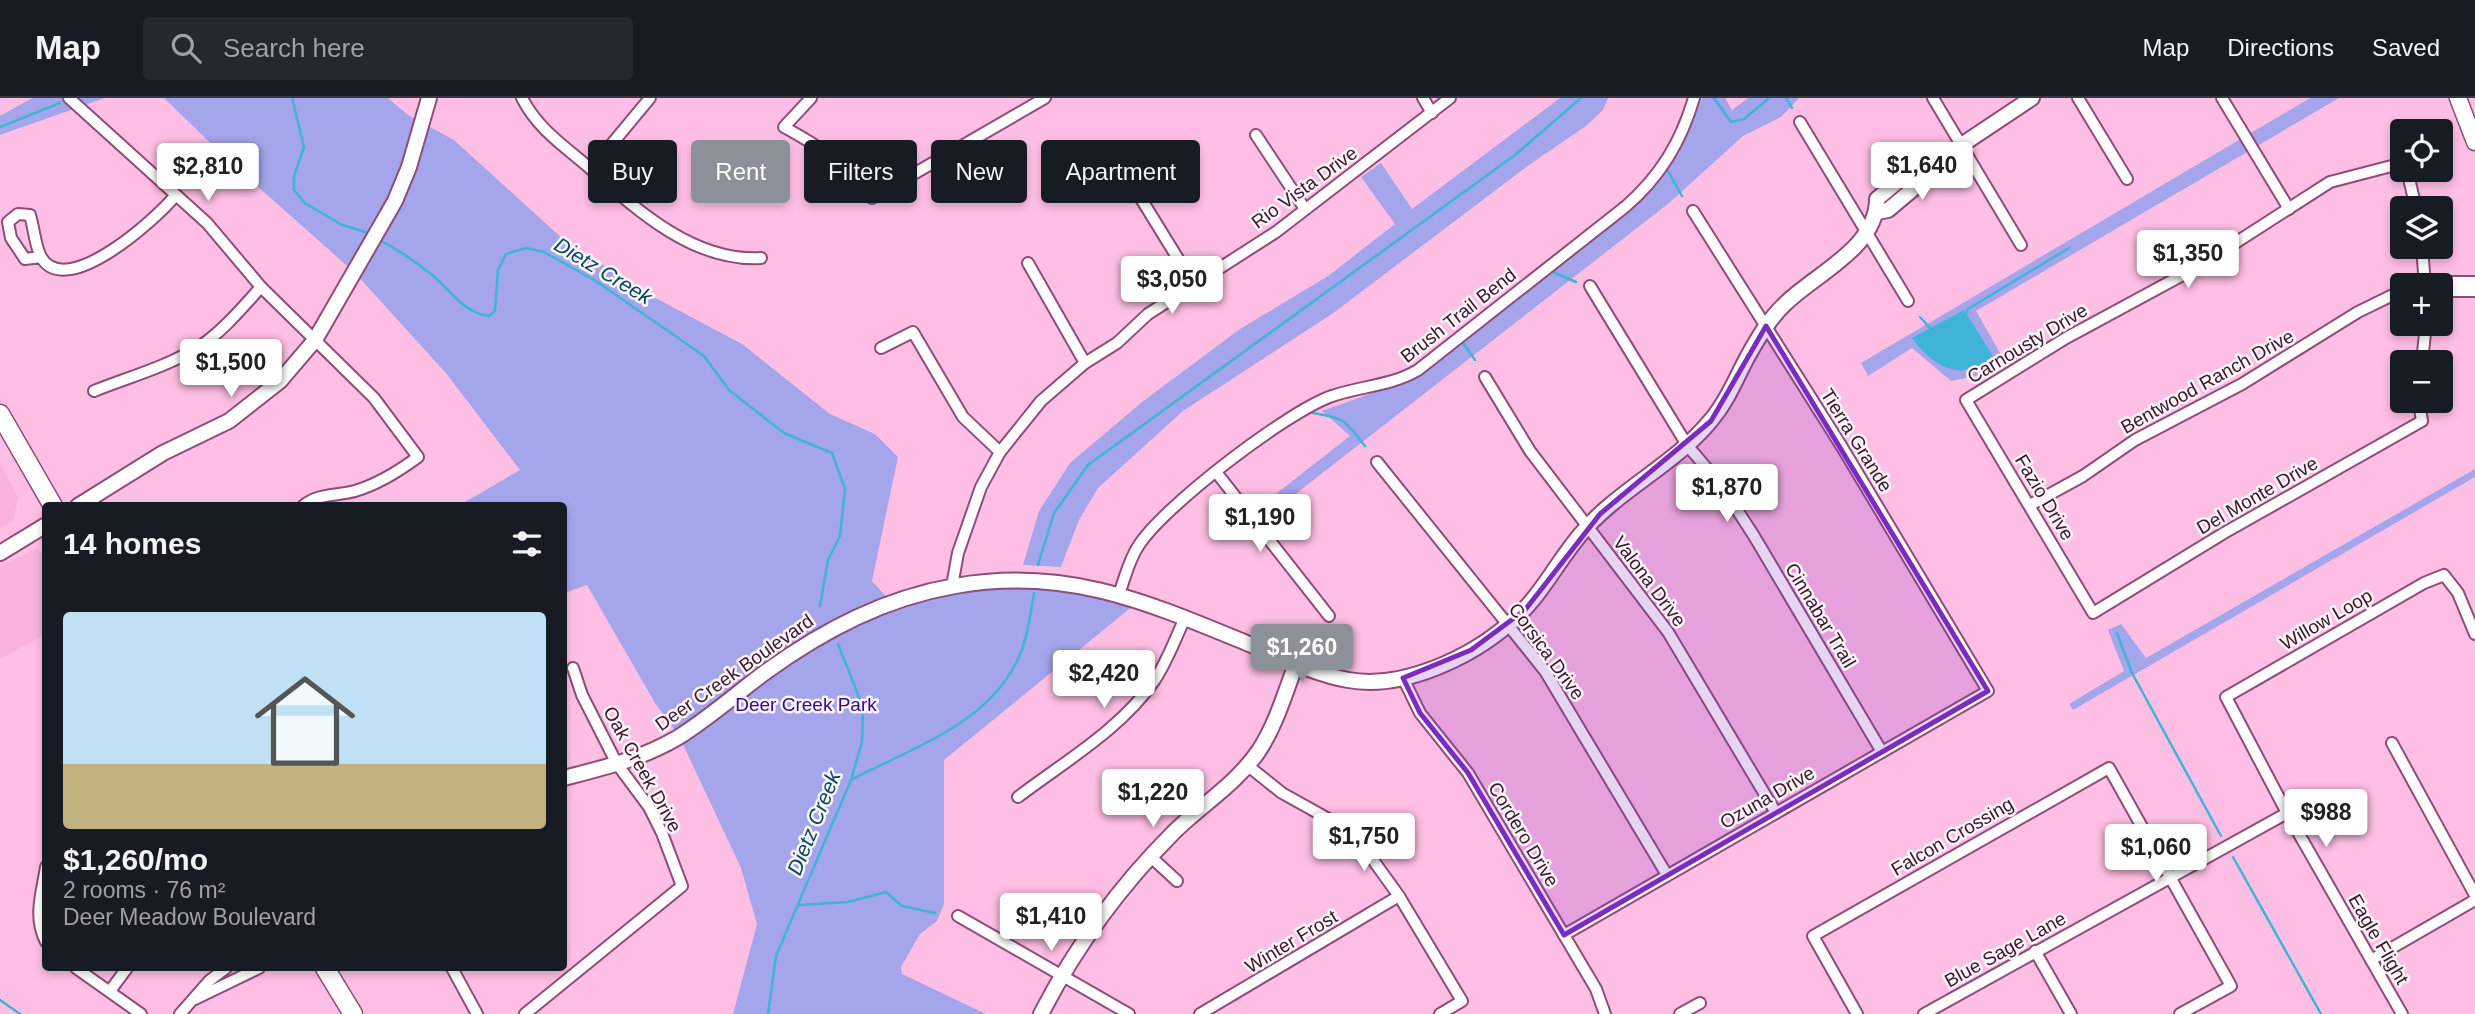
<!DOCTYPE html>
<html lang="en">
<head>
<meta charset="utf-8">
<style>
  body { margin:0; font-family:Helvetica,sans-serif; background:#242831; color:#f1f3f6; height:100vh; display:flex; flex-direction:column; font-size:26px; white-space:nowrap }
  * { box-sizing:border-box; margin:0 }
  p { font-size:23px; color:#9ea1a6 }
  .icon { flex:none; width:38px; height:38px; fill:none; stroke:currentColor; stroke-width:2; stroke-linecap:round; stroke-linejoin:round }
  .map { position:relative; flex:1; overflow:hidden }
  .panel { position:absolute; left:42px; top:404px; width:525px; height:469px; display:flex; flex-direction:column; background:#171b24; border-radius:7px; box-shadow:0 4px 10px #0003 }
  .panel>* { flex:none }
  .top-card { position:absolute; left:588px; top:42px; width:665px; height:63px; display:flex; gap:14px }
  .buttons { position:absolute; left:2390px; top:21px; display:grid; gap:14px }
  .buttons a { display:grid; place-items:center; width:63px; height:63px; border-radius:7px; background:#171b24; box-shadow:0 4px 10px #0003; font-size:35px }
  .price { position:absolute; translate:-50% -60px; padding:0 16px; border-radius:7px; background:#fff; color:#222; font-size:23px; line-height:46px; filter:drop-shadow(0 2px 4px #0008) }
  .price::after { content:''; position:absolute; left:50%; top:42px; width:21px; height:16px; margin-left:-10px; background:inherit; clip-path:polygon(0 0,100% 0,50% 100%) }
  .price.on { background:#8c9099; color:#fff }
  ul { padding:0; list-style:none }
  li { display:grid; align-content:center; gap:14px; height:371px; padding:0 21px }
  li span { display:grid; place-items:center; height:217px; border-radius:7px; color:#555 }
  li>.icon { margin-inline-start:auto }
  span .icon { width:126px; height:126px; fill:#fffc; stroke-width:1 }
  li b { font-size:30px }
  h2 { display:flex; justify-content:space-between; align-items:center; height:84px; padding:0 21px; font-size:30px }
  .chip { padding:0 24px; border-radius:7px; background:#171b24; box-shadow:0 4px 10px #0003; font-size:24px; line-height:63px }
  .chip.on { background:#8c9099; color:#fff }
  header { display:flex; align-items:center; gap:42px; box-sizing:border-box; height:98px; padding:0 35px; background:#171b24; border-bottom:2px solid #363941 }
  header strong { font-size:33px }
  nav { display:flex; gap:38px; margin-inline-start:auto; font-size:24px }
  .search { width:490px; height:63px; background:#242831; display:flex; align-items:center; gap:18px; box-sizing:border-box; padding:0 24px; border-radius:7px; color:#9ea1a6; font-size:26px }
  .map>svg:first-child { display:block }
</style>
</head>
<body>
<header>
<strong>Map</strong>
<div class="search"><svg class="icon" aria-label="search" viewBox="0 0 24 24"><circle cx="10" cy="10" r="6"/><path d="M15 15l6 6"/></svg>Search here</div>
<nav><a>Map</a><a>Directions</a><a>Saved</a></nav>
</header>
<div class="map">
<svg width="2475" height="916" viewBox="0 0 2475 916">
  <rect width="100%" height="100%" fill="#ffbfe4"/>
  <g fill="#f8b2db">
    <polygon points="0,366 18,399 14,422 0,431"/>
    <polygon points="35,451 45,456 45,536 0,561 0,469"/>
  </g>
  <g fill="#a5a5ec">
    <polygon points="32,0 105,0 0,37 0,18"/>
    <polygon points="164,0 388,0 408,17 454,42 564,142 650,197 742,246 830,316 875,336 898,359 872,483 892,505 1005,482 1139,503 944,662 944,806 937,823 920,836 901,869 902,876 986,916 733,916 757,826 741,770 679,638 655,605 587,487 564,495 564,408 458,408 520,372 445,274 355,175 228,62"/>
    <polygon points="1560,0 1608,0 1603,12 1586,28 1529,67 1332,216 1183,313 1098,390 1079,422 1061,469 1023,467 1039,413 1070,365 1142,304 1240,231 1328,178 1395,126 1361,79 1381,65 1412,111"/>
    <polygon points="1702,0 1725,0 1732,12 1748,0 1799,0 1781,19 1743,38 1669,105 1266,419 1259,409 1350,338 1322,313 1419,278 1654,89 1679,55"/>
    <polygon points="2310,0 2339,0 1976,213 2006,265 1985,276 1951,283 1912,250 1868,278 1861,265"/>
    <polygon points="2475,371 2475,379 2073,612 2069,606 2124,573 2108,532 2121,526 2146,560"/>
  </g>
  <path fill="#3fb3d8" d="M1964 212 1993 258C1962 286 1933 269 1912 240Z"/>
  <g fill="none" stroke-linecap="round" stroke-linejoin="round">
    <g stroke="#3fb3d8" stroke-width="2.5">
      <polyline points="292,0 304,49 294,78 294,92 305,105 340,126 371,136"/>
      <polyline points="1714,0 1731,24 1744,21 1769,0"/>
      <polyline points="1786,0 1792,10"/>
      <polyline points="0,29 60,5"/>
      <polyline points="1667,71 1682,98"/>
      <path d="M380 142C398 152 415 163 431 176 450 191 463 215 489 218L495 213 498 172 506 156 526 150 544 154 596 183 704 258 729 292 784 335 832 355 845 391 840 438 828 462 820 508"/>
      <polyline points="1553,174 1576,184"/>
      <polyline points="1966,216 1968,211 2069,150"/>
      <polyline points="1920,219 1932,232"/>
      <polyline points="1463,245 1475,262"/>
      <path d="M1313 315C1346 320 1344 322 1365 348"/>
      <polyline points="1038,467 1054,415 1088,367 1515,57 1581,0"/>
      <polyline points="2117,535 2132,575 2221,738"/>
      <path d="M851 682C909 651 982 629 1015 567 1027 545 1030 519 1034 495"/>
      <polyline points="2233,759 2321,916"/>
      <polyline points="799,807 848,804 886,794 902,808 935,815"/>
      <polyline points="0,902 20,916"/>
      <polyline points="768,916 776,858 851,682 862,644 863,609 838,546"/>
    </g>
    <defs>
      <g id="minor">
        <path d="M69 0 207 125 261 189 374 300 418 359C399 373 379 386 355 393 337 398 318 395 303 408"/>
        <path d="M522 0C539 33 566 49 593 73 639 114 695 164 761 160"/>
        <path d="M811 0 784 29C820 49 848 66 872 100L1045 0"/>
        <polyline points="1423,0 1432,15"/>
        <polyline points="1933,0 2021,147"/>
        <polyline points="2078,0 2127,81"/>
        <polyline points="2222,0 2289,111"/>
        <polyline points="1800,24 1908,203"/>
        <polyline points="1256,37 1305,111"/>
        <polyline points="2403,65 2330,84 2201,167 2066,240 1966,302 2093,515 2224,435 2422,323 2419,303"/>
        <polyline points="591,71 650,0"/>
        <polyline points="2407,72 2416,110"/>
        <polyline points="1140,99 1193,185"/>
        <polyline points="2422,149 2425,187"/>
        <path d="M41 159 25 161 11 140 8 124 18 116 30 117C34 130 35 148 41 159 66 203 157 120 175 98"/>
        <polyline points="1028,165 1085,265"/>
        <polyline points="2430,187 2435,184 2475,184"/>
        <polyline points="1590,188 1687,347 1721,387 1754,438 1882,654"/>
        <polyline points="2441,193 2475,193"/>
        <polyline points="881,250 913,234 963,319 1000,354"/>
        <polyline points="2422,264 2426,226"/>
        <polyline points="1485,279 1530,353 1668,534 1776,715"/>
        <path d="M94 293C129 279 166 269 199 249 223 233 242 210 261 189"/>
        <polyline points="1377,364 1545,573 1667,777"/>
        <polyline points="1216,374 1329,518"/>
        <polyline points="2030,407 2083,378 2135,342 2242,286 2358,214 2403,192"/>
        <polyline points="952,488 958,455 981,389 1000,354 1041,303 1085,265 1117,245 1148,216 1276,134 1450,0"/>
        <path d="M1119 496C1125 480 1129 461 1139 447 1164 408 1288 313 1332 298 1361 288 1391 288 1418 272L1625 109C1660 79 1681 44 1694 0"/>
        <polyline points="1403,580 1420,615 1468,675 1596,891 1605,916"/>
        <polyline points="2392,645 2475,797"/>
        <polyline points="1247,667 1282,695 1343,729 1360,744 1399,798 1462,903 1440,916"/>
        <path d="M1018 699C1064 664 1121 631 1154 583 1167 564 1175 541 1185 520"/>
        <polyline points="1151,759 1177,783"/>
        <path d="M46 769C42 795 33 819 46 844"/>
        <polyline points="958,818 1129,916"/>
        <polyline points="1564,837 1988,593 1842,349 1693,113"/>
        <polyline points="2035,853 2071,916"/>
        <polyline points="2371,862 2475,802"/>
        <polyline points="76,870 141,916"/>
        <polyline points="452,870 477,916"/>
        <polyline points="110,893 127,870"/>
        <polyline points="195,901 259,870"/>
        <polyline points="180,916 209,883 226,870"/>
        <polyline points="525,916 682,788 662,735 649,709 617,666 582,597 573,570"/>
        <polyline points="1200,916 1399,798"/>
        <polyline points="1680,916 1700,905"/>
        <polyline points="1857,916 1813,838 2109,670 2231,888 2180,916"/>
        <polyline points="1924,916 2287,715"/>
        <polyline points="2402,916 2287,715 2226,599 2424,485 2444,477 2458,495 2475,536"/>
      </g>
      <g id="tertiary">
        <polyline points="1877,114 1888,112 1938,70 1942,60"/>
        <polyline points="78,408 163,355 229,323 280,283 315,242 395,103 409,69 429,0"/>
        <polyline points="0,455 46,427"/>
        <path d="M564 680C603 670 641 661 677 640 708 621 737 595 767 573 824 532 885 500 955 488 1067 468 1149 505 1249 546 1281 559 1314 576 1348 582 1402 592 1470 560 1510 525 1540 500 1555 467 1580 437 1617 392 1675 367 1712 321 1728 302 1736 280 1748 258 1758 240 1769 221 1785 206 1815 176 1877 150 1877 101L1927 59 1942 60 2032 0"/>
        <path d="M1041 916C1076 848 1119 789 1173 735 1201 707 1235 687 1258 654 1276 627 1285 595 1296 566"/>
      </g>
      <polyline id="secondary" points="2458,0 2475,44"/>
      <g id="primary">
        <polyline points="0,316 53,408"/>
        <polyline points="325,870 353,916"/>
      </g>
    </defs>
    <use href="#minor" stroke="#914b77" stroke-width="14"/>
    <use href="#tertiary" stroke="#914b77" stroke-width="18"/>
    <use href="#secondary" stroke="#914b77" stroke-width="19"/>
    <use href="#primary" stroke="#914b77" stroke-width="21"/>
    <use href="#minor" stroke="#fff" stroke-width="10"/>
    <use href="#tertiary" stroke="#fff" stroke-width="14"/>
    <use href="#secondary" stroke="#fff" stroke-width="16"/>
    <use href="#primary" stroke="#fff" stroke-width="18"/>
  </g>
  <path fill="#7b2cbf" fill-opacity="0.2" stroke="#7b2cbf" stroke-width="5" stroke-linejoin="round" d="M1766 228 1988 593 1564 837 1468 675 1420 615 1403 580 1471 552 1525 512 1600 416 1711 323Z"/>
  <g text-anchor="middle" stroke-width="5" stroke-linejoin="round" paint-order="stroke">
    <g font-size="19" fill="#35182a" stroke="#fcf3f8">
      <text transform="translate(1304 89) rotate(-36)" y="7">Rio Vista Drive</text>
      <text transform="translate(1458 217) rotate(-38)" y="7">Brush Trail Bend</text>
      <text transform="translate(2027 245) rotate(-31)" y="7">Carnousty Drive</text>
      <text transform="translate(2207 283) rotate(-29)" y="7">Bentwood Ranch Drive</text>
      <text transform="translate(1857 342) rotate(58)" y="7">Tierra Grande</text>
      <text transform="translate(2257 397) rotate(-30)" y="7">Del Monte Drive</text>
      <text transform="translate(2045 399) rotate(59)" y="7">Fazio Drive</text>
      <text transform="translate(1650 483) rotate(53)" y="7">Valona Drive</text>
      <text transform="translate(1821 517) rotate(59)" y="7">Cinnabar Trail</text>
      <text transform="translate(2326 521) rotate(-30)" y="7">Willow Loop</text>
      <text transform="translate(1547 553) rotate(54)" y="7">Corsica Drive</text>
      <text transform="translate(734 574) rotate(-35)" y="7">Deer Creek Boulevard</text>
      <text transform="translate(643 671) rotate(61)" y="7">Oak Creek Drive</text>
      <text transform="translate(1767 699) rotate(-30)" y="7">Ozuna Drive</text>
      <text transform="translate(1524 736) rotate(59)" y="7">Cordero Drive</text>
      <text transform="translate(1952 738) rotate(-30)" y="7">Falcon Crossing</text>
      <text transform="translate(2379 841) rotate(60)" y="7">Eagle Flight</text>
      <text transform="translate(1291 843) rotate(-31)" y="7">Winter Frost</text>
      <text transform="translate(2005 851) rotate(-29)" y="7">Blue Sage Lane</text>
    </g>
    <g font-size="19" fill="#2f0c83" stroke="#fcf3f8">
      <text x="806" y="613">Deer Creek Park</text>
    </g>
    <g font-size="21" font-style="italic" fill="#03495c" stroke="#fcf3f8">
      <text transform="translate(603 173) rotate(31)" y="7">Dietz Creek</text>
      <text transform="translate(814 725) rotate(-68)" y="7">Dietz Creek</text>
    </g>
  </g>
</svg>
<div class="buttons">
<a><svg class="icon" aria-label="locate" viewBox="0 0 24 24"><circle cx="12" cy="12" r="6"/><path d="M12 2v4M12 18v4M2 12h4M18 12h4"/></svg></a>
<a><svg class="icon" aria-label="layers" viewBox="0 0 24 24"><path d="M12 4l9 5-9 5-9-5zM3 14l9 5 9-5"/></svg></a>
<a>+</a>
<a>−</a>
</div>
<b class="price" style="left:1922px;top:104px">$1,640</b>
<b class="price" style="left:208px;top:105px">$2,810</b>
<b class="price" style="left:2188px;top:192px">$1,350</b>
<b class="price" style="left:1172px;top:218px">$3,050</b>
<b class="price" style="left:231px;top:301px">$1,500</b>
<b class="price" style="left:1727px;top:426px">$1,870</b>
<b class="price" style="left:1260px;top:456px">$1,190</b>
<b class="price on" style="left:1302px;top:586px">$1,260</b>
<b class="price" style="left:1104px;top:612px">$2,420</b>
<b class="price" style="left:1153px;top:731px">$1,220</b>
<b class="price" style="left:2326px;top:751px">$988</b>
<b class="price" style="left:1364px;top:775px">$1,750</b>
<b class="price" style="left:2156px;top:786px">$1,060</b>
<b class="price" style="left:1051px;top:855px">$1,410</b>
<div class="top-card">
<a class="chip">Buy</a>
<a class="chip on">Rent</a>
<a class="chip">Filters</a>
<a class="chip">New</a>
<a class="chip">Apartment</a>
</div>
<section class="panel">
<h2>14 homes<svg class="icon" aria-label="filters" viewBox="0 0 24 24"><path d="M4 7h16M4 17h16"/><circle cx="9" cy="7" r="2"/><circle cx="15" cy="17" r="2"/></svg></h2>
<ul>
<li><span style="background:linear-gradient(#bfe0f5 70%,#c2b280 0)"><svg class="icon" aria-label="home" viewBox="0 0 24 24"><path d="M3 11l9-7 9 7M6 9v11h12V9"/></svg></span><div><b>$1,260/mo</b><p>2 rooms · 76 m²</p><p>Deer Meadow Boulevard</p></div></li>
</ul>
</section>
</div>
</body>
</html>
